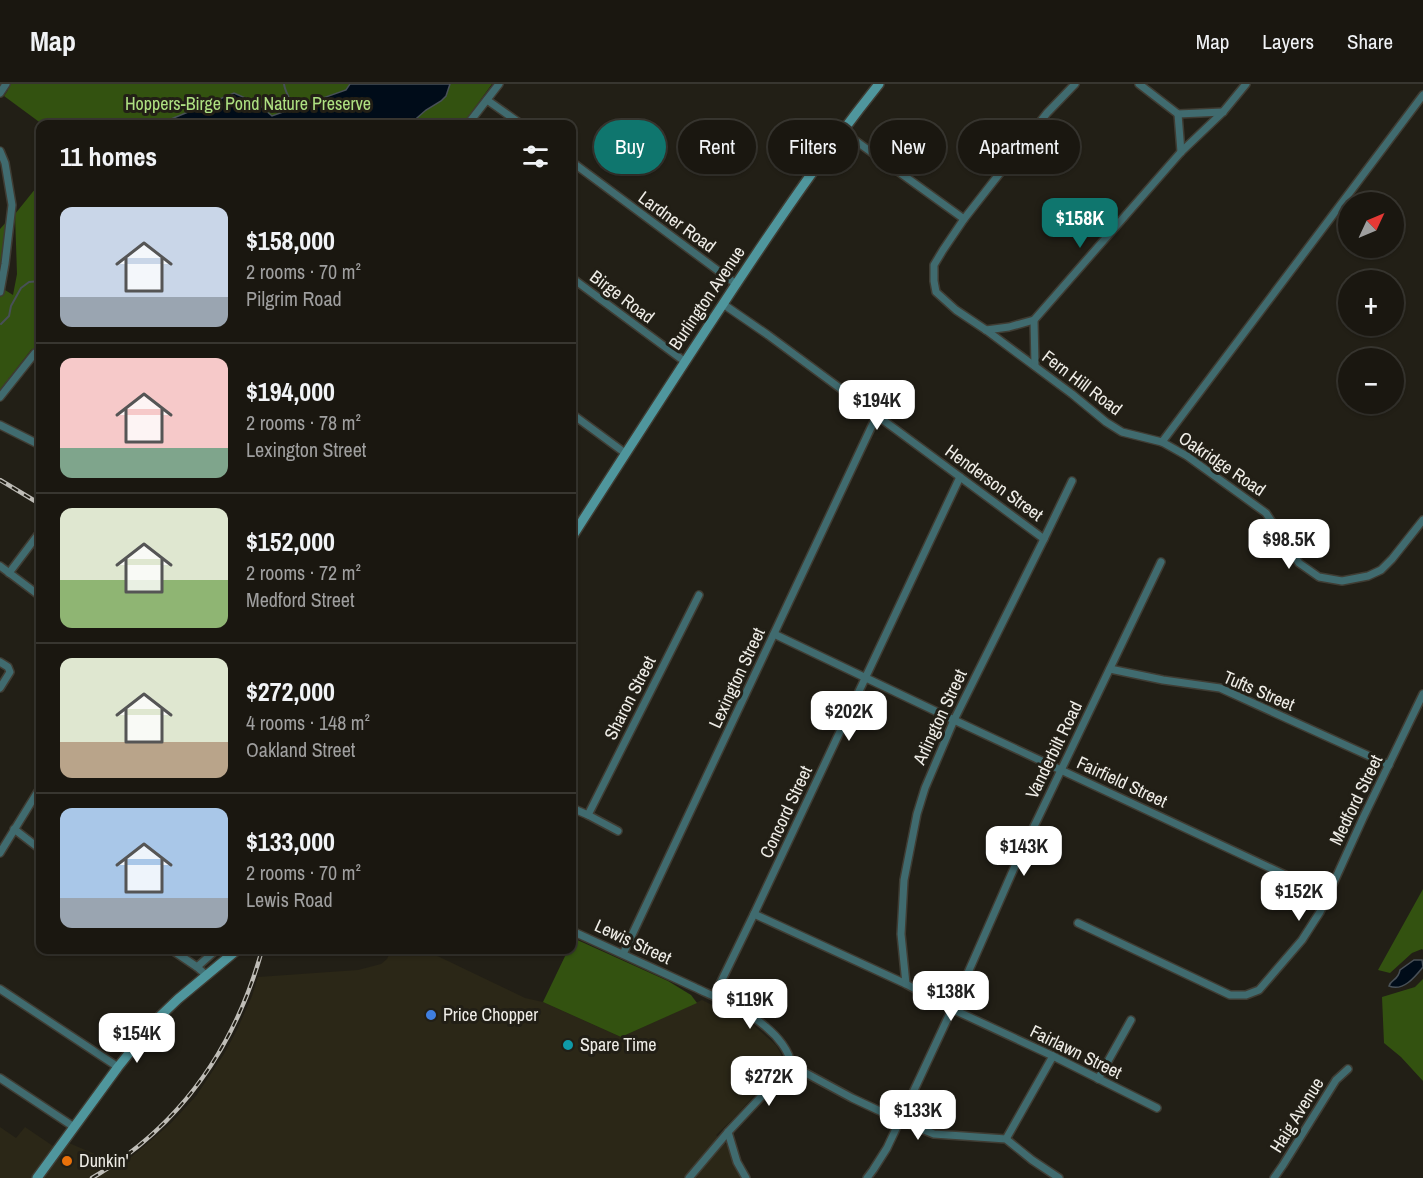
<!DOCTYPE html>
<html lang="en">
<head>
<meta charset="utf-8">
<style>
  body { margin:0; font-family:"Archivo Narrow",sans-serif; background:#232019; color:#f1f3f6; height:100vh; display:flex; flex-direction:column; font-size:22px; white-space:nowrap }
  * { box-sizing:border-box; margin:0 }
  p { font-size:20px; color:#9f9f9f }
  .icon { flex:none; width:33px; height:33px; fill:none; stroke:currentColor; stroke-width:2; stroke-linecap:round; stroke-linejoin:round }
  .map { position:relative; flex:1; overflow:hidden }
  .details { position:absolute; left:36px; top:36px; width:540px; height:834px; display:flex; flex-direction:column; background:#1a1710; border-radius:12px; box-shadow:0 2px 4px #0004,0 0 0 2px #383630 }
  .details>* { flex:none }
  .banner { position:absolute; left:594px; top:36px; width:570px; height:54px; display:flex; gap:12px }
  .needle { width:39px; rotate:46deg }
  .tools { position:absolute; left:1338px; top:108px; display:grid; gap:12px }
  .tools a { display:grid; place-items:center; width:66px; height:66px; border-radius:50%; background:#1a1710; box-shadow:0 2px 4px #0004,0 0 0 2px #383630; font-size:30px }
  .price { position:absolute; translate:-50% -51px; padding:0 14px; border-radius:12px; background:#fff; color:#222; font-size:20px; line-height:39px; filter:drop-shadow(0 2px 3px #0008) }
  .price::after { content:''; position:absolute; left:50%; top:36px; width:18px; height:14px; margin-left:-9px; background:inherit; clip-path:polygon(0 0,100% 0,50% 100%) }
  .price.on { background:#0f766e; color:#fff }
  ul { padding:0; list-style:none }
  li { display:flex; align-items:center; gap:18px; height:150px; padding:0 24px }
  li+li { border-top:2px solid #383630 }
  li span { display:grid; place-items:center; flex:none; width:168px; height:120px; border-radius:12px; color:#555 }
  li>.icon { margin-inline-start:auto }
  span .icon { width:72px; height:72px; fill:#fffc; stroke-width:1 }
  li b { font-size:26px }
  h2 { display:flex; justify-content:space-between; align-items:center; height:72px; padding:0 24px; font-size:26px }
  .tag { padding:0 21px; border-radius:27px; background:#1a1710; box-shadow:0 2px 4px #0004,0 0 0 2px #383630; font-size:21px; line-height:54px }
  .tag.on { background:#0f766e; color:#fff }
  header { display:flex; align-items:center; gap:36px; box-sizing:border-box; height:84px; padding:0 30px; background:#1a1710; border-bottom:2px solid #383630 }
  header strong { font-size:28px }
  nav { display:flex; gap:33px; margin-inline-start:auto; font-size:21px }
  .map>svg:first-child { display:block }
</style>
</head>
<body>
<header>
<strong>Map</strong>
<nav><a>Map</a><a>Layers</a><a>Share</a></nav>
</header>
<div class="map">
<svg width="1423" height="1094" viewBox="0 0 1423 1094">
  <rect width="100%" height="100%" fill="#221f16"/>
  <polygon fill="#2b2717" points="391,866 425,866 525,914 543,918 621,953 702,916 753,941 776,961 781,970 782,978 777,986 734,1034 716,1051 727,1061 737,1088 741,1094 0,1094 0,1043 16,1054 25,1043 53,1062 69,1059 111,1077 117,1084 136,1069 171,1039 196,1012 224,970 237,946 252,912 258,893 358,886 381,880 387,875"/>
  <g fill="#335210">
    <polygon points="5,0 492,0 463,40 42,40 4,12 8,6 3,2"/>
    <polygon points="40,99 40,262 31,266 0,306 0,145 8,136 5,206 13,211 17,190 15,130"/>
    <polygon points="1423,805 1423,866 1422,865 1412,869 1390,889 1378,886"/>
    <polygon points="573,854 668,897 691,911 697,919 621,953 543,918 568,866 572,866 572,858"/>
    <polygon points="1423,895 1423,997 1401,973 1384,959 1382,913 1415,903"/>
  </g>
  <g fill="#000c19" stroke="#485057" stroke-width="1.5">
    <polygon points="350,0 450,0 446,12 441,17 426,26 410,40 159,40 234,9 257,19 272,32 346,6"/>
    <polygon points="40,106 40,153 36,132 35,117"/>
    <path d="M1414 876H1422L1423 883C1415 893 1403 908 1389 902 1391 895 1398 897 1400 886Z"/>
  </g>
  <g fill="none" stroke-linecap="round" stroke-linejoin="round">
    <g stroke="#485057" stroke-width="2">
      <path d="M284 0C285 9 292 16 292 25"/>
      <polyline points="1,240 9,232 11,222 21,204 29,198 40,197"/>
    </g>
    <defs>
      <g id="street">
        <polyline points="1075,0 1047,29 964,135 943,166 934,181 934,197 936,208 956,226 986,246 1072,310 1106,338 1122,348 1162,358 1187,372 1266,429 1299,479 1319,493 1342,497 1368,492 1381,486 1392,475 1423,436"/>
        <polyline points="1139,0 1178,30 1223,28"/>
        <polyline points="0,9 6,0"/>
        <polyline points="487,16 521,40"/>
        <polyline points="1178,30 1181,68"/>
        <polyline points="468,40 499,0"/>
        <polyline points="842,47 964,135"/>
        <polyline points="0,67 5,79 12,121 5,180 0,208"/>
        <polyline points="572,78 736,200"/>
        <polyline points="572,194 684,277"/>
        <polyline points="723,220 768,251 1044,455"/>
        <polyline points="986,246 1009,243 1034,236"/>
        <polyline points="1035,282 1034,236 1181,68 1223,28 1246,0"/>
        <polyline points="0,313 35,269 40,267"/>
        <polyline points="572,330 625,369"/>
        <polyline points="0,341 40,361"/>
        <polyline points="1162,358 1423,11"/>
        <polyline points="0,482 40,512"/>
        <polyline points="9,489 40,448"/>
        <polyline points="774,550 954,636 1328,811"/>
        <polyline points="0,578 8,583 10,588 0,604"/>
        <polyline points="1110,585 1163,596 1220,604 1389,681"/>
        <polyline points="572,724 588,731 618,747"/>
        <polyline points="588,731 699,511"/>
        <polyline points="14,745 40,765"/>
        <polyline points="0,769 40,704"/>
        <polyline points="754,830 906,900 952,925 1053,972 1157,1024"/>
        <polyline points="1078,839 1230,911 1246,911 1259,906 1302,856 1320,828 1328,811 1363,734 1423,610"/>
        <path d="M572 847C612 865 653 884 694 903 717 914 747 926 766 943 777 952 790 967 791 981"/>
        <polyline points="172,866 197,883 206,891"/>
        <polyline points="623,870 877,331"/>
        <polyline points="197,883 216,866"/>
        <polyline points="906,900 901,850 904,796 917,730 925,704 954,636 1044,455 1072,397"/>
        <polyline points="0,905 118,983"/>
        <polyline points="714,912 754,830 960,393"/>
        <polyline points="791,981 852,1014 899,1036 934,1050 1006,1055 1032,1076 1059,1094"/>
        <polyline points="0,994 74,1043"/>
        <polyline points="1098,995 1131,936"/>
        <polyline points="728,1048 737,1078 746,1094"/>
        <polyline points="1006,1055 1053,972"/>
        <polyline points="689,1094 728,1048 791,981"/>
        <polyline points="867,1094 873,1086 887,1064 952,925 1015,782 1161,478"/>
        <polyline points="1274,1094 1283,1081 1336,996 1348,985"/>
      </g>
      <g id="secondary">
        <path d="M572 453C622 375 672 297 723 220 773 144 823 70 879 0"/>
        <polyline points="37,1094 118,983 155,937 178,915 237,866"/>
      </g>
    </defs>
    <use href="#street" stroke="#3f3c33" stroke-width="10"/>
    <use href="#secondary" stroke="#3f3c33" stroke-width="12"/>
    <use href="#street" stroke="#406b6f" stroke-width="7"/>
    <use href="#secondary" stroke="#4f969d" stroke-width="9"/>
    <defs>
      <g id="rail">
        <polyline points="0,396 40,420"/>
        <path d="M92 1094C180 1043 235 963 262 866"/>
      </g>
    </defs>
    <use href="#rail" stroke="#bfbdb7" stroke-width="4.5"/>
    <use href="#rail" stroke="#221f16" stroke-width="2" stroke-dasharray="7" stroke-linecap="butt"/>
  </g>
  <circle fill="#3f7fe0" stroke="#221f16" stroke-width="2" cx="431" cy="931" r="6"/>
  <circle fill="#0f9aa8" stroke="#221f16" stroke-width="2" cx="568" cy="961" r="6"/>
  <circle fill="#e8710a" stroke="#221f16" stroke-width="2" cx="67" cy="1077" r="6"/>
  <g text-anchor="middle" stroke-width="6" stroke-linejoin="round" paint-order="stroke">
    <g font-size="18" fill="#aee182" stroke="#221f16">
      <text x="248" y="26">Hoppers-Birge Pond Nature Preserve</text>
    </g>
    <g font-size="18" fill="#efede7" stroke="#221f16">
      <text transform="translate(677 138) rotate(36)" y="6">Lardner Road</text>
      <text transform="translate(622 213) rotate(37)" y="6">Birge Road</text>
      <text transform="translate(707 214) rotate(-56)" y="6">Burlington Avenue</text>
      <text transform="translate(1082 299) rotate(37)" y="6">Fern Hill Road</text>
      <text transform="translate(1222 380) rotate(34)" y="6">Oakridge Road</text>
      <text transform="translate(994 399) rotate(36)" y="6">Henderson Street</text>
      <text transform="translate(737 594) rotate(-65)" y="6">Lexington Street</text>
      <text transform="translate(1259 607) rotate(23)" y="6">Tufts Street</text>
      <text transform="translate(630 614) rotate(-63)" y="6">Sharon Street</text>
      <text transform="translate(940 633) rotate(-65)" y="6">Arlington Street</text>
      <text transform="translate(1054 666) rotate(-64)" y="6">Vanderbilt Road</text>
      <text transform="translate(1122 698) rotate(25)" y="6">Fairfield Street</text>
      <text transform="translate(1356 716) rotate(-64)" y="6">Medford Street</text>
      <text transform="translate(786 728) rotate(-65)" y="6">Concord Street</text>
      <text transform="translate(633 858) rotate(25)" y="6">Lewis Street</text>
      <text transform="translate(1076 968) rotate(26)" y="6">Fairlawn Street</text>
      <text transform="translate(1297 1031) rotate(-58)" y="6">Haig Avenue</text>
    </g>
    <g font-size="18" fill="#efede7" stroke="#221f16" text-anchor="start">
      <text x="443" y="937">Price Chopper</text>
      <text x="580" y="967">Spare Time</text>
      <text x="79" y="1083">Dunkin'</text>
    </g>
  </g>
</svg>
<div class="tools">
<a><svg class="needle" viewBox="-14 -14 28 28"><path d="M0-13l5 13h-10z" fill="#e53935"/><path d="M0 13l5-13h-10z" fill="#9f9f9f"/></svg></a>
<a>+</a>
<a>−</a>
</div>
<b class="price on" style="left:1080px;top:165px">$158K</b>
<b class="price" style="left:877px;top:347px">$194K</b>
<b class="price" style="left:1289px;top:486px">$98.5K</b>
<b class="price" style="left:849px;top:658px">$202K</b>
<b class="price" style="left:1024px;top:793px">$143K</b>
<b class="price" style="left:1299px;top:838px">$152K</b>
<b class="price" style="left:951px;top:938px">$138K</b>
<b class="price" style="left:750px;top:946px">$119K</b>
<b class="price" style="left:137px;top:980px">$154K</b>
<b class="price" style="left:769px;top:1023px">$272K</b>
<b class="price" style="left:918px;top:1057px">$133K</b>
<div class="banner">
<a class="tag on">Buy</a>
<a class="tag">Rent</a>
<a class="tag">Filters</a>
<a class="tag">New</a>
<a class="tag">Apartment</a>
</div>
<section class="details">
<h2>11 homes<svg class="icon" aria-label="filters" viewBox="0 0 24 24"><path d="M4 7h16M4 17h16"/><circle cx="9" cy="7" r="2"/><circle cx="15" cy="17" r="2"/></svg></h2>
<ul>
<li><span style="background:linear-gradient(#c9d6e8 75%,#9aa5b1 0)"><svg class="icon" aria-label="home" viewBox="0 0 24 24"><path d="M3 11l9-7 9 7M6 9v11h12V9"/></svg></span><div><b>$158,000</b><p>2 rooms · 70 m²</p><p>Pilgrim Road</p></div></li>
<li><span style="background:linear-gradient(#f6c9c9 75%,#7fa58c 0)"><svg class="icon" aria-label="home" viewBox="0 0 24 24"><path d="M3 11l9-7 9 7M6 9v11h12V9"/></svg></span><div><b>$194,000</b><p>2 rooms · 78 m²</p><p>Lexington Street</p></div></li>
<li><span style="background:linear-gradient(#dfe7d0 60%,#8fb573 0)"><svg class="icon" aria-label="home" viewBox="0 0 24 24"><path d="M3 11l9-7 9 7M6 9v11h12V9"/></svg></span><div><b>$152,000</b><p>2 rooms · 72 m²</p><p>Medford Street</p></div></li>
<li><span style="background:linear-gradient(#dfe7d0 70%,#b9a48a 0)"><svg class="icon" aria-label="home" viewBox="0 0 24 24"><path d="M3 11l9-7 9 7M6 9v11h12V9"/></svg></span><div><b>$272,000</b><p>4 rooms · 148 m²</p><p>Oakland Street</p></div></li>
<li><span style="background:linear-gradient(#a9c7e8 75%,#9aa5b1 0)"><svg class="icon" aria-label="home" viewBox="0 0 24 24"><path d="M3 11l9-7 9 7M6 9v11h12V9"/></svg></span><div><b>$133,000</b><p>2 rooms · 70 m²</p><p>Lewis Road</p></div></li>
</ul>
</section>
</div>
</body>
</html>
